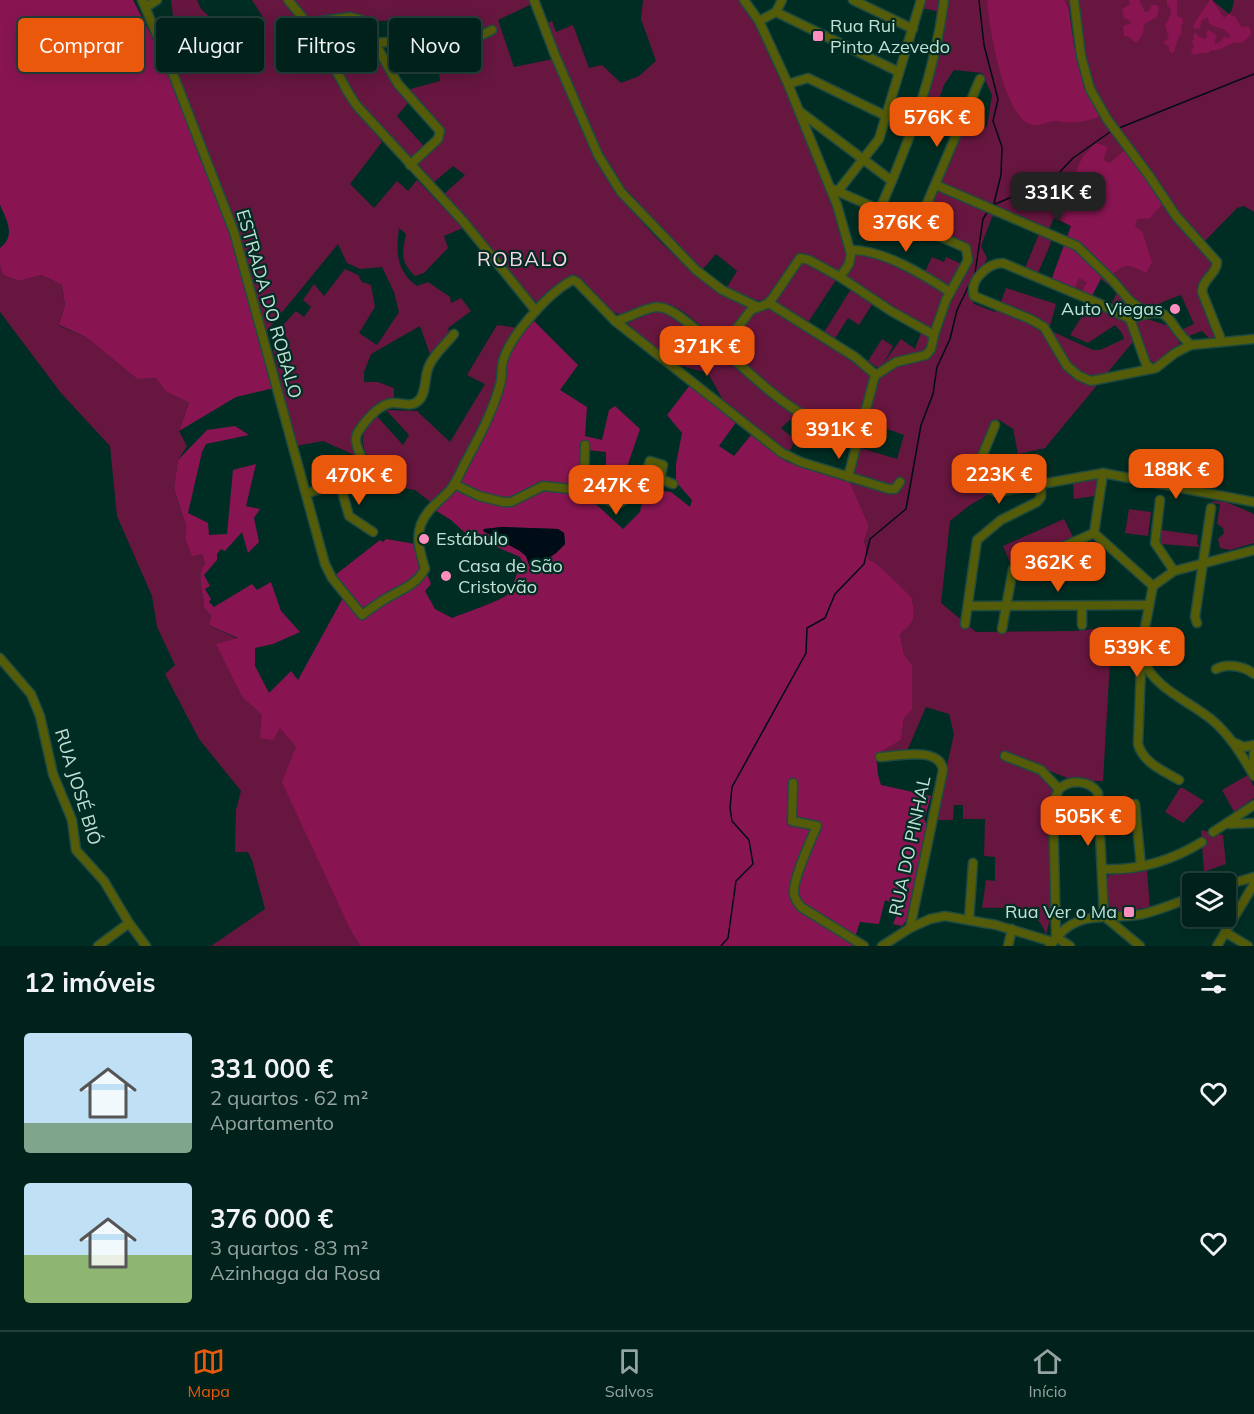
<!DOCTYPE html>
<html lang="pt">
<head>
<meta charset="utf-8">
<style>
  body { margin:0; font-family:Mulish,sans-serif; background:#0a2a23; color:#f1f3f6; height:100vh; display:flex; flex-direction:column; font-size:22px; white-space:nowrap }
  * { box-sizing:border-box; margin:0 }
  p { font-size:20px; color:#95a4a2 }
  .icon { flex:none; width:33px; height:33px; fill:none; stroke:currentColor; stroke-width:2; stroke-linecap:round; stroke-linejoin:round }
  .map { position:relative; height:946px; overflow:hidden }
  .panel { display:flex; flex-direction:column; background:#00221a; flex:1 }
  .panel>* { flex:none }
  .banner { position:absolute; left:18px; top:18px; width:600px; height:54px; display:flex; gap:12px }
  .fabs { position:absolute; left:1182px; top:873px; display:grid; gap:12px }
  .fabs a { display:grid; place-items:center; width:54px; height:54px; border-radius:6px; background:#00221a; box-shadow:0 3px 15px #0003,0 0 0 2px #223f39; font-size:30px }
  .price { position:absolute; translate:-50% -51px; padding:0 14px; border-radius:12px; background:#ea580c; color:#fff; font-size:20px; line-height:39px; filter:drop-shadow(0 2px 3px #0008) }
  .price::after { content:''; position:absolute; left:50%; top:36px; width:18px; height:14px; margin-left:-9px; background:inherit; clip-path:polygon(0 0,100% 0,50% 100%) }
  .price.on { background:#222; color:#fff }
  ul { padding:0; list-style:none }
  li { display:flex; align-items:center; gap:18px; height:150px; padding:0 24px }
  li span { display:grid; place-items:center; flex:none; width:168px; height:120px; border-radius:6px; color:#555 }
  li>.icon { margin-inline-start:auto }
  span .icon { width:72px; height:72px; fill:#fffc; stroke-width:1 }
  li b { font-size:26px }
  h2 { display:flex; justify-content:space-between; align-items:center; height:72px; padding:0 24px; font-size:26px }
  .pill { padding:0 21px; border-radius:6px; background:#00221a; box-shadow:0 3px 15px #0003,0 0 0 2px #223f39; font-size:21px; line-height:54px }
  .pill.on { background:#ea580c; color:#fff }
  .menu { display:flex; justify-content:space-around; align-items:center; height:84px; border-top:2px solid #223f39; background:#00221a; font-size:16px; color:#95a4a2 }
  .menu a { display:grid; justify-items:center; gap:3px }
  .menu .on { color:#ea580c }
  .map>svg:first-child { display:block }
</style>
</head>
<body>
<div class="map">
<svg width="1254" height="946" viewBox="0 0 1254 946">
  <rect width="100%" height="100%" fill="#002d23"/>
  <g fill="#67163f">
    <path d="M171 0H197L201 9 231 37 243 36 266 22 252 0H283L314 40 342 91 382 142 350 184 374 208 397 181 408 191 417 180 463 228 444 236 448 248 424 273 415 276C400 261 402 254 406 234L399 228C396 252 396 271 417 286L428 282 450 297 451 303 461 298 471 311 448 328 450 335 431 357 420 326 371 354 364 372V382H378L394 388V399L384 400 354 431 353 438 359 457 323 441 296 446 273 350 289 344 286 336 269 340 296 311 304 317 311 307 303 300 314 284 324 296 345 269 358 275 362 282 371 285 375 307 359 333 377 345 399 312 394 292 382 267 360 269 347 263 338 244 266 332 167 53 160 22 173 16Z"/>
    <path d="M291 0H531L532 4 498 20 514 67 553 59C568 97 582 137 604 171 631 214 669 255 710 284 722 293 736 300 749 308L727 336 718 339C703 331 688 311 672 306 652 301 631 321 613 312 597 304 594 284 574 279L541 304 534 300 443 195 465 175 453 166 433 183C411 155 383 132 360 105 347 89 338 66 328 48L364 30 394 87 408 103 397 116 429 152 442 132 407 90 440 81 438 65 451 63 445 17 365 22 307 19Z"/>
    <path d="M643 0H740L753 19 823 174 843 234 847 258 842 271 837 273 800 256 794 259C773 296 771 315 727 287L737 271 716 254 703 269 686 256 612 174 596 144 545 24 552 21 556 32 573 25 589 68 602 65 621 83 639 76 656 61 641 19Z"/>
    <path d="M924 0H1069C1068 36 1079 72 1093 104L1213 262 1200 285 1218 337 1209 338 1202 331 1186 337 1179 331 1194 324 1181 295 1165 301 1140 313 1144 318 1172 327 1180 344 1164 360 1156 364 1150 360 1133 319 1112 303 1117 292 1101 279 1092 296 1051 281 1071 226 1054 218 1048 232 1051 243 1037 275 1025 268 1039 234 997 215 992 217 981 246 987 258 971 294 974 304 995 312 999 308 1006 288 1056 304 1049 330 1093 350H1100L1124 339 1122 333 1115 325 1088 343 1070 335 1090 304 1125 318 1137 337 1045 448 1018 454 1013 429 999 420 992 423 969 480 989 494 970 505 950 521 941 603 976 632 1075 631 1112 627 1103 781H1075L1004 753 1043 773 1055 790 1051 799 1050 919 1046 935C1039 907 1006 907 982 908L986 880 995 881V857L984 856 985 819H963V805H954L953 820H935L954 734 949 714 926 707 907 751 876 755 901 740 912 665 904 654 900 634C916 621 915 618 912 598 902 589 879 563 869 560L864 541 869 526 849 480 857 447 897 459 904 435 859 419 855 431 831 424 824 445 811 443 818 421 800 411 781 428 795 440 788 455 724 402 708 373 678 365 653 348 627 323 658 310 674 315 718 344C732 331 749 310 769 307L791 322 796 317 782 309 775 301 798 263 806 262 836 280 803 330 866 370 878 368 868 361 882 339 893 346 883 364 901 339 915 349 923 327C896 311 872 293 844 278L850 246 923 276 932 257 944 262 946 257 968 267 973 258 970 248 920 227 966 120 987 127 992 95 982 73 954 70 944 85 931 121 918 117 940 12 922 8Z"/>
    <polygon points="1077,0 1212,0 1229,14 1232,10 1234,0 1254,0 1254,212 1244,206 1237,208 1203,243 1178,216 1111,120 1090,82 1076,8"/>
    <path d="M0 265 3 275 19 281 42 275 62 285 65 305 59 326 86 337 137 379 156 378 165 391 189 403 179 431 187 446 178 460 174 488 186 526 185 539 192 555 202 554 205 565C195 578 204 592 204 608L211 615 209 625 238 639 217 644 242 697 262 715 280 727 296 747 351 931 360 946H211L265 909 252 860 248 852H235L236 810 241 791 199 739 165 674 175 665 157 627 152 596 117 516 110 446 61 393 0 312Z"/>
    <polygon points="851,289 873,303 859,325 848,318 834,340 823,334"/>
    <path d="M497 325 518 328 496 389 472 447 449 487 433 504 415 490 403 488 399 480 402 477 396 468 387 472 383 460 366 454C359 435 364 431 375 414L403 445 409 435 386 410 417 411 450 442 485 384 467 375Z"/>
    <polygon points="1094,478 1098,480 1095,496 1074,499 1073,482"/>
    <polygon points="1213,501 1226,502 1252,513 1254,515 1254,543 1230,550 1220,548 1218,539 1224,533 1223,528 1217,524 1220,504 1212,503"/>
    <polygon points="1129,509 1151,512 1148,536 1125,533"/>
    <polygon points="1064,519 1073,537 1011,565 1003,546"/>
    <polygon points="1161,530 1198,535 1197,543 1200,547 1161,544"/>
    <polygon points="1248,775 1254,787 1254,798 1234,812 1222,790"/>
    <polygon points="1180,788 1183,788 1204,801 1183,823 1165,812"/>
    <polygon points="1201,830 1223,835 1226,864 1204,872"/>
    <polygon points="1147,869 1150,909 1139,908 1136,912 1108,912 1106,882 1109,875"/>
  </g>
  <g fill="#881552" fill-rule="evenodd">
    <path d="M0 0H133L166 64 220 187 278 387 236 397 179 431 189 403 165 391 156 378 137 379 86 337 59 325 65 305 62 285 42 275 19 281 3 275 0 265V248C16 236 7 220 0 205Z"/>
    <path d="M987 0H1064L1069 10 1074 46 1082 77 1101 116C1085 122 1073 124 1056 121 1048 120 1039 128 1029 124 1003 112 989 27 987 0Z"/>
    <polygon points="1129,0 1139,0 1145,12 1149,11 1152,5 1156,5 1159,7 1157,17 1144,24 1143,34 1137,42 1134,42 1130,37 1124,36 1123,27 1125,25 1131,24 1130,21 1124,18 1122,9 1130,4"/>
    <path d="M1167 0H1177V16L1183 19V23L1181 25 1182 33 1179 36 1174 52 1171 53 1169 50V46L1163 43 1169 38 1165 25C1169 18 1175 12 1167 5Z"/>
    <path d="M1210 0H1212L1224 18 1229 14 1235 17 1242 28 1247 26 1250 28 1251 35 1242 43C1231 39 1223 52 1211 50L1208 53H1200L1194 55 1192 53 1191 49 1194 48 1192 41 1194 39 1193 35 1196 33 1199 37 1205 39 1207 37 1206 32 1209 30 1217 36 1214 42 1216 44 1221 41 1223 37 1231 38C1227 27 1218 29 1209 24L1208 17 1201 21 1200 28 1195 29 1193 26C1198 17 1204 9 1210 0Z"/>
    <path d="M1096 143 1108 147 1103 160 1110 163 1127 148 1164 202 1150 218 1137 219 1135 227 1142 231 1152 262 1146 273C1131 265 1125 261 1112 275L1100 273V279L1092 296 1082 292 1087 282 1079 278 1074 289 1051 281 1071 226 1054 217 1052 201 1071 182 1083 156Z"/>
    <path d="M533 320 578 365 560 390 587 407 585 436 602 440 609 410 615 406 640 429 625 473 606 466V452L587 450 584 493 623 529 640 512 645 489 671 492 690 507 692 500 676 482V464L682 433 667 415 690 385 737 421 719 446 734 456 751 435 787 462 849 480 869 526 864 541 869 560C878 562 903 589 912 598 915 618 916 621 900 634L904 654 912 665V709L904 718 901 740 876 755 878 775 881 785 931 796 924 820 928 825 910 916 902 926 893 924 900 906 885 900 879 924 860 922 855 937 856 946H360L351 931 282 782 296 747 280 728 273 740 260 738 262 715 242 697 216 644 238 638 209 625 211 615 204 608C204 592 195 578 205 564L202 554 192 556 185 539 186 526 174 488 178 460 207 430 235 426 249 435 206 444 202 452 188 513 208 523 209 535 227 534 233 470 256 464 246 506 260 509 254 518 259 542 248 553 242 532 225 551 221 549 217 554V560L204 575 210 586 205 589 211 599 209 602 214 607 252 584 257 590 271 582 281 611 300 632 273 644 255 648V666L269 693 291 671 298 680 344 596 334 576 380 540 383 542 386 539 415 544 431 584 425 591 435 609 452 618C464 613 504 600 509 593 512 588 519 568 522 561L520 557 488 543 474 541 451 520 435 510 468 466 513 343ZM502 527 558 529 564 533 565 544 556 553 531 570 526 556 520 551 484 531V529Z"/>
  </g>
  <polygon fill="#000c16" points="502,527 558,529 564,533 565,544 556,553 531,570 526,556 520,551 483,531 484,529"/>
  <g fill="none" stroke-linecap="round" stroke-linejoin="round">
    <g stroke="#000c16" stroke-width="1.5">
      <polyline points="979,0 984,45 998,99 993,121 1002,147 1001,175 994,203"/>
      <polyline points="1119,128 1254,74"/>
      <polyline points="993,205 1040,185 1057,175 1073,158 1110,132"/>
      <polyline points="721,946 728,938 736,881 753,864 749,840 732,821 730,808 732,787 806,653 807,628 825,618 835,594 864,564 870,539 906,509 921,425 933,394 937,367 950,339 957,310 975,273 983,219 988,211"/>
    </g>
    <defs>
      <g id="minor">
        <path d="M142 0 170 66 234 232 325 564 332 578 362 615C370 609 378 603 387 598 402 589 415 586 425 569 421 554 415 540 421 524 427 509 440 501 451 489 456 483 460 473 464 465 478 439 494 410 501 381 502 374 501 365 504 358 512 334 550 291 573 280L577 282 615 321C630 318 643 308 657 307 677 307 700 337 718 345L724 344 728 340 751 310 767 304 772 299 800 258 809 260 840 277 849 264 851 254 837 205 788 84 759 21 744 0"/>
        <polyline points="288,0 316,34 349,94 357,106 463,221 536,311"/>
        <polyline points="534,0 555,55 598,155 621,192 696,270 722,290 758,307"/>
        <polyline points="853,0 913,29"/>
        <path d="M1074 0 1081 56 1090 89 1107 119 1150 177 1176 216 1217 262C1217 274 1202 279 1202 292L1222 342"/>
        <polyline points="146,7 157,0"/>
        <polyline points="776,12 899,72"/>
        <polyline points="759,21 776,12 782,0"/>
        <polyline points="307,23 350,17 362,20 398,84 440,131 438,139 410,165"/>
        <polyline points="374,43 482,35 492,30"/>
        <polyline points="788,84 808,78 886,116"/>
        <polyline points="799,111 892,181"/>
        <polyline points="936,185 1077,246 1113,281 1129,300 1146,313"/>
        <polyline points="830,188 966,248 968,260 946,300 934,335"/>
        <polyline points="838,191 879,139 921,0"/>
        <path d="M880 209C909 142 935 74 944 0"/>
        <polyline points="917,227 980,79"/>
        <path d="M850 250C882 249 924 275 950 292"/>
        <polyline points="840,277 891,311 934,335 931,349 926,355 896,362 876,375 874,379 848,477"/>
        <polyline points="769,303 855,357 876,375"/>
        <path d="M1130 319C1176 302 1163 322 1191 345"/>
        <polyline points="615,321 782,453 801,462 889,489 895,489 900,482"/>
        <path d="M721 345 726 353C756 378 786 410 823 424 835 429 847 431 859 434"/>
        <path d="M1152 369 1146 364 1130 319 1098 303 1003 263C988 263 969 280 974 296L1030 319 1044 327 1067 366 1079 376 1091 381 1156 368 1175 353 1191 345 1254 339"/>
        <path d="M995 425C991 437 974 469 978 480 981 488 990 490 997 492L1103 473 1254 502"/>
        <polyline points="657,480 645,477 650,461 663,465 660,479 673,484"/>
        <polyline points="340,484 349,516 373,532"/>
        <polyline points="454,484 479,496 503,502 511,502 543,486 580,490 584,485 585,445"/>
        <polyline points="584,485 593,499 605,499 613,503 620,503 639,490 645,477"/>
        <path d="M307 493 365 476C369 463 350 445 358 432 364 422 379 404 392 403 401 402 410 408 418 401 427 394 424 376 429 366 434 354 446 344 454 334"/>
        <polyline points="1160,500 1155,543 1174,571"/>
        <polyline points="1094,533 1153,586"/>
        <polyline points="1094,533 1103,473"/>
        <polyline points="968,606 1149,605"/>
        <polyline points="1082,607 1082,625"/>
        <polyline points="1197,623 1195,617 1211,508"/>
        <polyline points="965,624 977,540 1001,520 1037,502 1041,497 1041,484"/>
        <polyline points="1002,629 1013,569 1094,533"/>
        <polyline points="0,658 31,694 40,716 53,774 72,820 76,850 104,881 129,923 146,946"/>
        <path d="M1144 661C1154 688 1189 701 1211 719 1230 735 1242 755 1254 776"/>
        <path d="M1216 669C1227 663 1244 666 1254 674"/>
        <polyline points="1235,743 1244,747 1254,745"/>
        <polyline points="1005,756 1041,770 1059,789"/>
        <path d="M880 757C897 756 940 746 943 770L910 928"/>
        <polyline points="1253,771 1254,752"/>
        <path d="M1179 780C1164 771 1143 763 1138 744L1142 643 1153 586 1174 571 1254 550"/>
        <path d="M793 783 792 821 817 826C811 840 792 881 794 894 795 900 798 903 801 907L864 946"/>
        <path d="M1059 789C1070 779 1090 780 1098 793L1104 916 1140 946"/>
        <polyline points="1135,804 1141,866"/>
        <polyline points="1229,824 1254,823"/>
        <polyline points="1213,832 1254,805"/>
        <path d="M1102 869C1138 871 1171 861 1202 842"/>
        <polyline points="1226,885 1254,877"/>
        <polyline points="969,920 973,863"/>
        <polyline points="1225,932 1248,946"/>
        <polyline points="1056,937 1053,804 1059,789"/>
        <polyline points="1056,937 1070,946"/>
        <path d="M1050 945C1078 906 1105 921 1143 914 1160 910 1176 903 1192 897"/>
        <polyline points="98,946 129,923"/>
        <polyline points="882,946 910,928 930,919 945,916 996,925 1053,942"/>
        <polyline points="1008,946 1012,929"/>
        <polyline points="1217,946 1254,884"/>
      </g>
    </defs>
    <use href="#minor" stroke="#1f4a40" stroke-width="11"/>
    <use href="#minor" stroke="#545b09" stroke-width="8"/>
  </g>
  <g fill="#fe8ebd" stroke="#002d23" stroke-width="2">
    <rect x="812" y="30" width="12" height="12" rx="3"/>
    <circle cx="1175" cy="309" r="6"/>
    <circle cx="424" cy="539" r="6"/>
    <circle cx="446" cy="576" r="6"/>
    <rect x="1123" y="906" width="12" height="12" rx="3"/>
  </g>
  <g text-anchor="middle" stroke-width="4.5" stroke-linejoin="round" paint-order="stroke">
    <g font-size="18" fill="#c3e0d6" stroke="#002d23" text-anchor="start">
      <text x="830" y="32">Rua Rui<tspan x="830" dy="21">Pinto Azevedo</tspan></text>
      <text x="1163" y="315" text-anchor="end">Auto Viegas</text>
      <text x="436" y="545">Estábulo</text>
      <text x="458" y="572">Casa de São<tspan x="458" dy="21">Cristovão</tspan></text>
      <text x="1117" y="918" text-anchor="end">Rua Ver o Ma</text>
    </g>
    <g font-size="18" fill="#c3e0d6" stroke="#002d23">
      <text transform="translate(269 304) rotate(74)" y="6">ESTRADA DO ROBALO</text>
      <text transform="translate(78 787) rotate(73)" y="6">RUA JOSÉ BIÓ</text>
      <text transform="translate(910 846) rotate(-78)" y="6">RUA DO PINHAL</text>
    </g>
    <g font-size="20" letter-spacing="1.5" fill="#fad9e5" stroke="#002d23">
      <text x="523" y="266">ROBALO</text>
    </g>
  </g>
</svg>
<div class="fabs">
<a><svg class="icon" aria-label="layers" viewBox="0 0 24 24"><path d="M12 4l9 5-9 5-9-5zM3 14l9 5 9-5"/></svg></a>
</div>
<b class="price" style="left:937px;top:148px">576K €</b>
<b class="price on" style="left:1058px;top:223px">331K €</b>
<b class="price" style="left:906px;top:253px">376K €</b>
<b class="price" style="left:707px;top:377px">371K €</b>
<b class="price" style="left:839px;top:460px">391K €</b>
<b class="price" style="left:1176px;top:500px">188K €</b>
<b class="price" style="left:999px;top:505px">223K €</b>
<b class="price" style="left:359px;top:506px">470K €</b>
<b class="price" style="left:616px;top:516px">247K €</b>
<b class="price" style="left:1058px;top:593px">362K €</b>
<b class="price" style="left:1137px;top:678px">539K €</b>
<b class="price" style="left:1088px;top:847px">505K €</b>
<div class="banner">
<a class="pill on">Comprar</a>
<a class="pill">Alugar</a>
<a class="pill">Filtros</a>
<a class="pill">Novo</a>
</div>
</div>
<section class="panel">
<h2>12 imóveis<svg class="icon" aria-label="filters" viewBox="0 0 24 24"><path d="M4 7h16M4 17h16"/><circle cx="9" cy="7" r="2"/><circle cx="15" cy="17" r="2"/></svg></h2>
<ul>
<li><span style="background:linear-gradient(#bfe0f5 75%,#7fa58c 0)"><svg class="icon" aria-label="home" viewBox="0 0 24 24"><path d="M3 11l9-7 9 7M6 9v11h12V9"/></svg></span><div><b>331 000 €</b><p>2 quartos · 62 m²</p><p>Apartamento</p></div><svg class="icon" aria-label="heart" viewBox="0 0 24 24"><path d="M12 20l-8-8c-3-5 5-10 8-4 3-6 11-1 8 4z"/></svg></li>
<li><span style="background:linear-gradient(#bfe0f5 60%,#8fb573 0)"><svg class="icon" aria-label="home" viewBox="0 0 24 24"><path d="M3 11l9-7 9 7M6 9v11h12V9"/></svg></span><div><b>376 000 €</b><p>3 quartos · 83 m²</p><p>Azinhaga da Rosa</p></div><svg class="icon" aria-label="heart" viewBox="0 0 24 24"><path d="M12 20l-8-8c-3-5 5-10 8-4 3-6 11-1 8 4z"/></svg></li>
</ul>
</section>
<nav class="menu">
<a class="on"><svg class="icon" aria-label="map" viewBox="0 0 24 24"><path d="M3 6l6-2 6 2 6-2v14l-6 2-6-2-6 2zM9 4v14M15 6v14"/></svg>Mapa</a>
<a><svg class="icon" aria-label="saved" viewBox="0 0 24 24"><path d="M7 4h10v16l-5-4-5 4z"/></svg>Salvos</a>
<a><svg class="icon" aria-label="home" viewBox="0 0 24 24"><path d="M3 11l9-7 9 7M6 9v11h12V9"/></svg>Início</a>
</nav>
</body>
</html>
